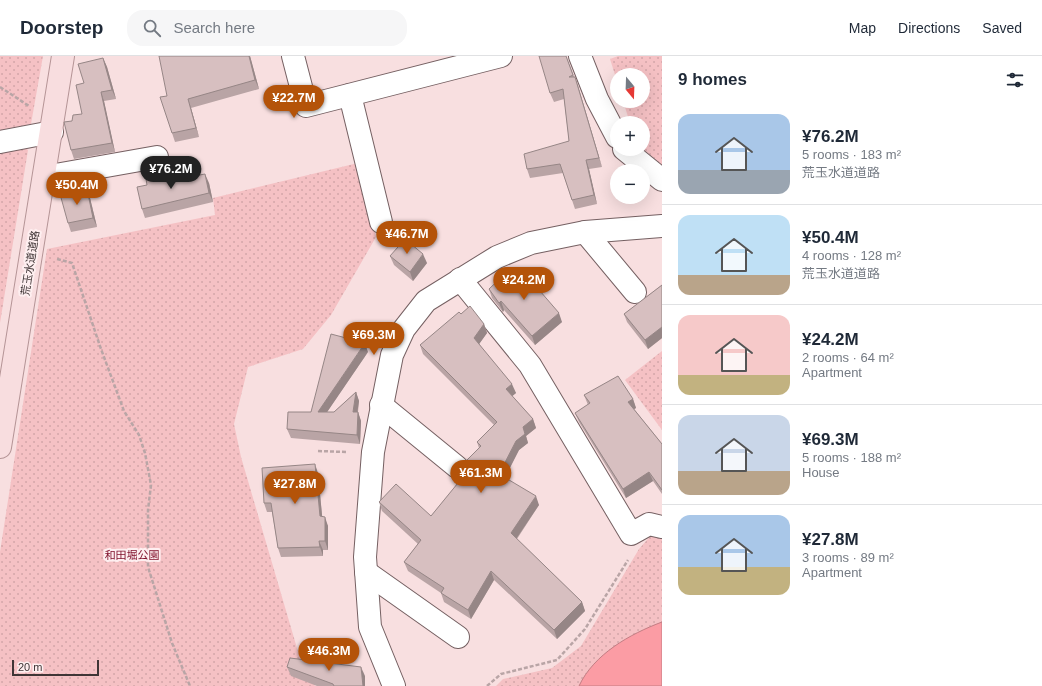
<!DOCTYPE html>
<html lang="en">
<head>
<meta charset="utf-8">
<style>
  body { margin:0; font-family:Helvetica,"Noto Sans JP",sans-serif; background:#f6f6f7; color:#1f2937; height:100vh; display:flex; flex-direction:column; font-size:15px; white-space:nowrap }
  * { box-sizing:border-box; margin:0 }
  p { font-size:13px; color:#747a83 }
  .icon { flex:none; width:22px; height:22px; fill:none; stroke:currentColor; stroke-width:2; stroke-linecap:round; stroke-linejoin:round }
  .map { position:relative; flex:1; overflow:hidden }
  .sheet { display:flex; flex-direction:column; background:#fff; width:380px }
  .sheet>* { flex:none }
  .needle { width:26px; rotate:161deg }
  .fabs { position:absolute; left:610px; top:12px; display:grid; gap:8px }
  .fabs a { display:grid; place-items:center; width:40px; height:40px; border-radius:50%; background:#fff; box-shadow:0 4px 16px #0002; font-size:20px }
  .scale { position:absolute; left:12px; bottom:10px; width:87px; box-sizing:border-box; padding-left:4px; border:2px solid #3f3536; border-top:0; font-size:11px; line-height:14px; white-space:nowrap; color:#3f3536; -webkit-text-stroke:3px #feeff0; paint-order:stroke }
  .price { position:absolute; translate:-50% -34px; padding:0 9px; border-radius:14px; background:#b45309; color:#fff; font-size:13px; line-height:26px; filter:drop-shadow(0 1px 2px #0008) }
  .price::after { content:''; position:absolute; left:50%; top:24px; width:12px; height:9px; margin-left:-6px; background:inherit; clip-path:polygon(0 0,100% 0,50% 100%) }
  .price.active { background:#222; color:#fff }
  ul { padding:0; list-style:none }
  li { display:flex; align-items:center; gap:12px; height:100px; padding:0 16px }
  li+li { border-top:1px solid #e0e1e3 }
  li span { display:grid; place-items:center; flex:none; width:112px; height:80px; border-radius:12px; color:#555 }
  li>.icon { margin-inline-start:auto }
  span .icon { width:48px; height:48px; fill:#fffc; stroke-width:1 }
  li b { font-size:17px }
  h2 { display:flex; justify-content:space-between; align-items:center; height:48px; padding:0 16px; font-size:17px }
  header { display:flex; align-items:center; gap:24px; box-sizing:border-box; height:56px; padding:0 20px; background:#fff; border-bottom:1px solid #e0e1e3 }
  header strong { font-size:19px }
  nav { display:flex; gap:22px; margin-inline-start:auto; font-size:14px }
  .search { width:280px; height:36px; background:#f6f6f7; display:flex; align-items:center; gap:10px; box-sizing:border-box; padding:0 14px; border-radius:16px; color:#747a83; font-size:15px }
  main { display:flex; flex:1; min-height:0 }
  .map>svg:first-child { display:block }
</style>
</head>
<body>
<header>
<strong>Doorstep</strong>
<div class="search"><svg class="icon" aria-label="search" viewBox="0 0 24 24"><circle cx="10" cy="10" r="6"/><path d="M15 15l6 6"/></svg>Search here</div>
<nav><a>Map</a><a>Directions</a><a>Saved</a></nav>
</header>
<main>
<div class="map">
<svg width="662" height="630" viewBox="0 0 662 630">
  <defs>
    <pattern id="park-dots" width="8" height="8" patternUnits="userSpaceOnUse"><rect width="8" height="8" fill="#f5c1c4"/><path d="M2 2h.1M6 6h.1" fill="none" stroke="#d3a6a9" stroke-width="1.8" stroke-linecap="round"/></pattern>
  </defs>
  <rect width="100%" height="100%" fill="#f8dfe0"/>
  <g fill="url(#park-dots)">
    <polygon points="0,0 43,0 31,68 0,74"/>
    <polygon points="618,0 662,0 662,109 643,93 643,67 630,67 623,45 643,45 643,19 617,19 617,25 610,3"/>
    <polygon points="23,90 28,94 0,267 0,94"/>
    <polygon points="358,107 376,181 331,259 303,293 248,311 234,368 241,401 299,599 315,630 0,630 0,496 47,193 215,159 213,142"/>
    <polygon points="662,295 662,374 625,324"/>
    <polygon points="653,477 662,480 662,630 496,630 503,623 552,612 581,590 639,493"/>
  </g>
  <path fill="#fb9ca4" stroke="#c37d83" d="M662 566V630H579C594 598 630 578 662 566Z"/>
  <g fill="none" stroke-linecap="round" stroke-linejoin="round">
    <defs>
      <g id="minor">
        <polyline points="293,0 306,50 501,0"/>
        <polyline points="580,0 597,43 617,81"/>
        <polyline points="350,39 381,166"/>
        <polyline points="0,86 52,76"/>
        <polyline points="624,93 662,124"/>
        <polyline points="44,121 157,101"/>
        <polyline points="585,176 635,236"/>
        <polyline points="460,223 530,309 631,478 649,468 662,471"/>
        <polyline points="381,349 457,411"/>
        <polyline points="366,516 458,581"/>
        <polyline points="394,630 370,571 365,501 373,396 392,299 404,273 426,245 497,201 531,187 585,176 662,170"/>
      </g>
      <polyline id="major" points="0,391 63,0"/>
    </defs>
    <use href="#minor" stroke="#756062" stroke-width="24"/>
    <use href="#major" stroke="#b59496" stroke-width="24"/>
    <g stroke="#b9a5a6" stroke-width="2.5" stroke-dasharray="4 2" stroke-linecap="butt">
      <polyline points="0,31 29,50"/>
      <polyline points="57,203 72,207 101,293 124,355 139,379 145,397 151,429 148,454 148,511 172,587 190,630"/>
      <polyline points="318,395 346,396"/>
      <polyline points="487,630 501,618 557,604 585,573 628,504"/>
    </g>
    <use href="#minor" stroke="#fff" stroke-width="22"/>
    <use href="#major" stroke="#f8dddf" stroke-width="22"/>
  </g>
  <g fill="#b9a4a5">
    <polygon points="250,0 259,33 191,52 199,81 175,86 172,77 167,40"/>
    <polygon points="566,0 578,30 602,111 589,113 597,148 575,153 563,117 530,122 527,113 569,85 564,43 554,46 550,37"/>
    <polygon points="103,2 107,11 116,43 104,45 115,96 74,103 71,94 72,65 82,58 84,27"/>
    <polygon points="171,119 172,124 209,127 213,146 145,162 142,153 147,129"/>
    <polygon points="87,133 90,142 97,171 71,176 68,167"/>
    <polygon points="390,200 427,207 413,225 394,209"/>
    <polygon points="662,229 662,282 648,293 627,266 624,258"/>
    <polygon points="489,233 562,266 535,289 504,254 503,256 492,242"/>
    <polygon points="461,258 484,268 487,277 479,288 516,337 512,340 533,363 536,372 526,380 528,387 519,394 505,422 539,449 517,483 582,546 585,555 557,583 494,524 471,563 444,546 441,537 408,515 404,506 418,488 382,455 379,446 431,460 469,414 466,405 479,392 477,386 494,369 423,298 420,289"/>
    <polygon points="368,296 327,356 334,356 356,336 359,345 358,356 361,365 360,388 291,382 287,373 311,356"/>
    <polygon points="584,339 633,343 636,352 634,353 662,388 662,438 653,425 626,442 579,366 575,357 588,349"/>
    <polygon points="318,417 322,460 328,470 328,494 323,494 323,500 281,501 278,492 272,456 267,456 264,447"/>
    <polygon points="287,611 365,620 365,630 317,630 291,620"/>
  </g>
  <g fill="#968686">
    <polygon points="249,0 250,0 259,33 255,24"/>
    <polygon points="103,2 107,11 116,43 112,34"/>
    <polygon points="575,21 578,30 602,111 599,102"/>
    <polygon points="101,36 104,45 115,96 112,87"/>
    <polygon points="188,43 191,52 199,81 196,72"/>
    <polygon points="586,104 589,113 597,148 594,139"/>
    <polygon points="205,118 209,127 213,146 209,137"/>
    <polygon points="87,133 90,142 97,171 93,162"/>
    <polygon points="423,198 427,207 413,225 410,216"/>
    <polygon points="501,245 504,254 503,256 499,247"/>
    <polygon points="559,257 562,266 535,289 532,280"/>
    <polygon points="484,268 487,277 477,291 474,282"/>
    <polygon points="662,271 662,282 648,293 645,284"/>
    <polygon points="365,287 368,296 321,365 318,356"/>
    <polygon points="512,328 516,337 510,342 506,333"/>
    <polygon points="356,336 359,345 356,365 353,356"/>
    <polygon points="633,343 636,352 631,355 628,346"/>
    <polygon points="358,356 361,365 360,388 357,379"/>
    <polygon points="533,363 536,372 526,380 528,387 519,394 502,427 499,418 523,371"/>
    <polygon points="315,408 318,417 323,469 320,460"/>
    <polygon points="649,416 653,425 626,442 623,433"/>
    <polygon points="536,440 539,449 514,486 511,477"/>
    <polygon points="325,461 328,470 328,494 325,485"/>
    <polygon points="319,485 323,494 323,500 320,491"/>
    <polygon points="491,515 494,524 471,563 468,554"/>
    <polygon points="582,546 585,555 557,583 554,574"/>
    <polygon points="361,611 365,620 365,630 363,630"/>
  </g>
  <g fill="#d7bfc0" stroke="#968686">
    <polygon points="159,0 249,0 255,24 188,43 196,72 172,77 160,41 167,40"/>
    <polygon points="539,0 566,0 573,19 569,21 575,21 599,102 586,104 594,139 572,144 560,108 527,113 524,98 569,85 563,33 550,37"/>
    <polygon points="103,2 112,34 101,36 112,87 71,94 64,66 72,65 73,59 82,58 76,29 84,27 78,8"/>
    <polygon points="205,118 209,137 142,153 137,131 147,129 146,123 171,119 172,124"/>
    <polygon points="87,133 93,162 68,167 60,138"/>
    <polygon points="405,183 423,198 410,216 390,200"/>
    <polygon points="510,213 515,218 521,213 559,257 532,280 501,245 499,247 489,233"/>
    <polygon points="662,229 662,271 645,284 624,258"/>
    <polygon points="470,250 484,268 474,282 512,328 506,333 533,363 523,371 525,378 516,385 499,418 536,440 511,477 582,546 554,574 491,515 468,554 441,537 444,532 404,506 421,484 379,446 396,428 431,460 471,411 466,405 481,390 477,386 497,366 420,289 459,256 461,258"/>
    <polygon points="331,278 365,287 318,356 334,356 356,336 353,356 358,356 357,379 287,373 288,356 311,356"/>
    <polygon points="618,320 633,343 628,346 662,388 662,434 649,416 623,433 575,357 590,347 584,339"/>
    <polygon points="315,408 320,460 325,461 325,485 319,485 320,491 278,492 271,447 264,447 262,412"/>
    <polygon points="290,602 361,611 363,630 334,630 333,628 287,611"/>
  </g>
  <g text-anchor="middle" stroke-width="4" stroke-linejoin="round" paint-order="stroke">
    <g font-size="11" fill="#3f3536" stroke="#feeff0">
      <text transform="translate(30 207) rotate(-81)" y="4">荒玉水道道路</text>
    </g>
    <g font-size="11" fill="#82142e" stroke="#feeff0">
      <text x="132" y="503">和田堀公園</text>
    </g>
  </g>
</svg>
<div class="fabs">
<a><svg class="needle" viewBox="-14 -14 28 28"><path d="M0-13l5 13h-10z" fill="#e53935"/><path d="M0 13l5-13h-10z" fill="#747a83"/></svg></a>
<a>+</a>
<a>−</a>
</div>
<div class="scale">20 m</div>
<b class="price" style="left:294px;top:63px">¥22.7M</b>
<b class="price active" style="left:171px;top:134px">¥76.2M</b>
<b class="price" style="left:77px;top:150px">¥50.4M</b>
<b class="price" style="left:407px;top:199px">¥46.7M</b>
<b class="price" style="left:524px;top:245px">¥24.2M</b>
<b class="price" style="left:374px;top:300px">¥69.3M</b>
<b class="price" style="left:481px;top:438px">¥61.3M</b>
<b class="price" style="left:295px;top:449px">¥27.8M</b>
<b class="price" style="left:329px;top:616px">¥46.3M</b>
</div>
<section class="sheet">
<h2>9 homes<svg class="icon" aria-label="filters" viewBox="0 0 24 24"><path d="M4 7h16M4 17h16"/><circle cx="9" cy="7" r="2"/><circle cx="15" cy="17" r="2"/></svg></h2>
<ul>
<li><span style="background:linear-gradient(#a9c7e8 70%,#9aa5b1 0)"><svg class="icon" aria-label="home" viewBox="0 0 24 24"><path d="M3 11l9-7 9 7M6 9v11h12V9"/></svg></span><div><b>¥76.2M</b><p>5 rooms · 183 m²</p><p>荒玉水道道路</p></div></li>
<li><span style="background:linear-gradient(#bfe0f5 75%,#b9a48a 0)"><svg class="icon" aria-label="home" viewBox="0 0 24 24"><path d="M3 11l9-7 9 7M6 9v11h12V9"/></svg></span><div><b>¥50.4M</b><p>4 rooms · 128 m²</p><p>荒玉水道道路</p></div></li>
<li><span style="background:linear-gradient(#f6c9c9 75%,#c2b280 0)"><svg class="icon" aria-label="home" viewBox="0 0 24 24"><path d="M3 11l9-7 9 7M6 9v11h12V9"/></svg></span><div><b>¥24.2M</b><p>2 rooms · 64 m²</p><p>Apartment</p></div></li>
<li><span style="background:linear-gradient(#c9d6e8 70%,#b9a48a 0)"><svg class="icon" aria-label="home" viewBox="0 0 24 24"><path d="M3 11l9-7 9 7M6 9v11h12V9"/></svg></span><div><b>¥69.3M</b><p>5 rooms · 188 m²</p><p>House</p></div></li>
<li><span style="background:linear-gradient(#a9c7e8 65%,#c2b280 0)"><svg class="icon" aria-label="home" viewBox="0 0 24 24"><path d="M3 11l9-7 9 7M6 9v11h12V9"/></svg></span><div><b>¥27.8M</b><p>3 rooms · 89 m²</p><p>Apartment</p></div></li>
</ul>
</section>
</main>
</body>
</html>
